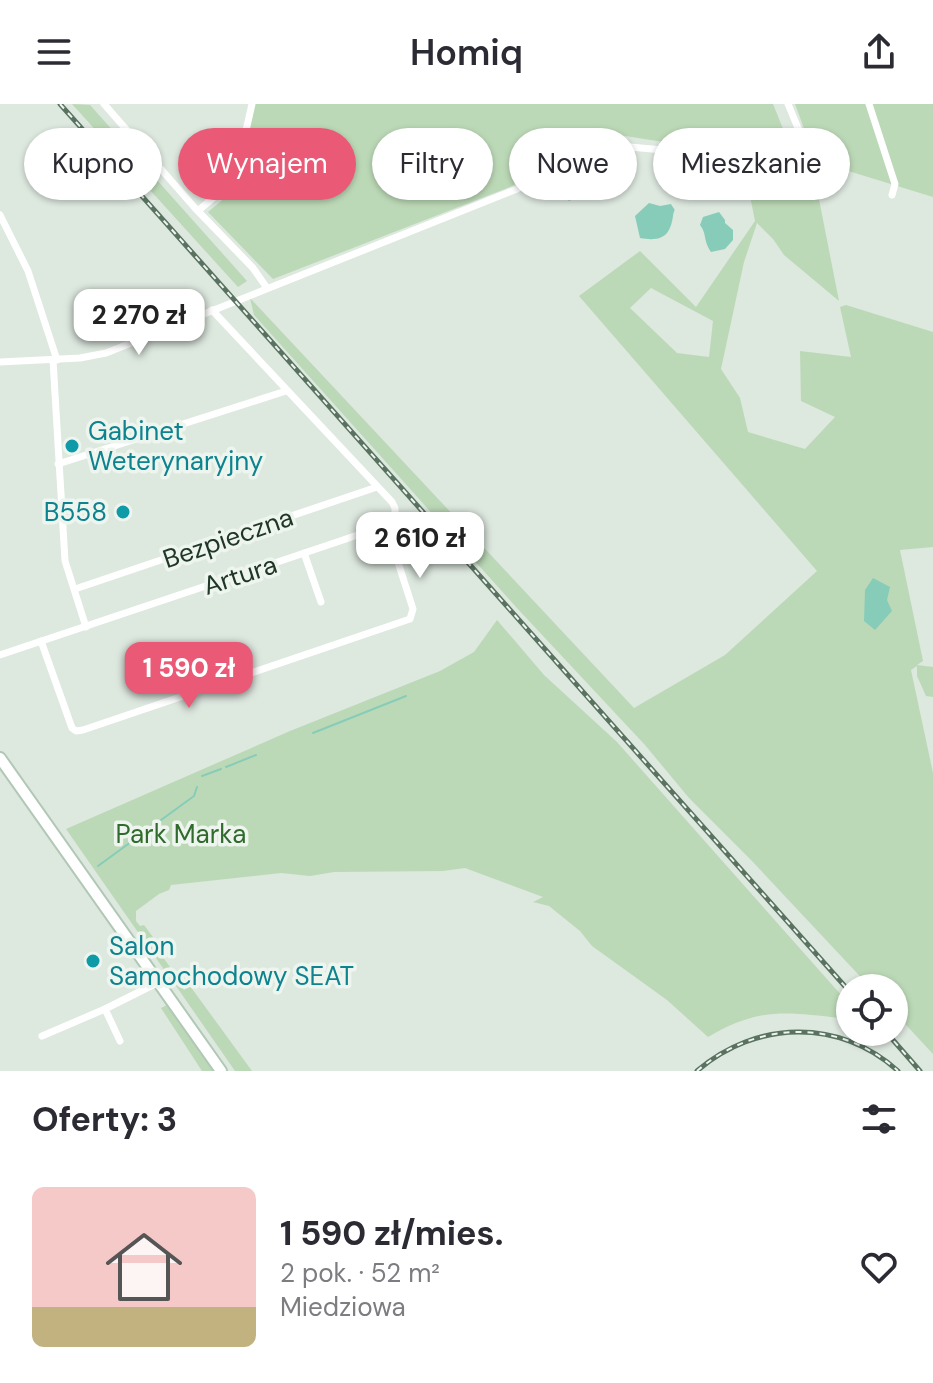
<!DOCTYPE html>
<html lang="pl">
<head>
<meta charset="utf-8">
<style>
  body { margin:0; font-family:"DM Sans",sans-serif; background:#f7f7f7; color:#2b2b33; height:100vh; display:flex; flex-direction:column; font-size:30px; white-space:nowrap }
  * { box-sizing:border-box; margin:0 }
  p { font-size:26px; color:#7c7c81 }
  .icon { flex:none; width:44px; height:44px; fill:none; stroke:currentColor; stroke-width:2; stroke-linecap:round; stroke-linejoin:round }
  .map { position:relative; height:967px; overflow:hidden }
  .details { display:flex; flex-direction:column; background:#fff; flex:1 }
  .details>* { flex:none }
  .top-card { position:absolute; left:24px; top:24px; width:886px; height:72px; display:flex; gap:16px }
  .tools { position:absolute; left:836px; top:870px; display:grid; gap:16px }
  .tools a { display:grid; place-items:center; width:72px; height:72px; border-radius:50%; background:#fff; box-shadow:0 2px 6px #0004; font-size:40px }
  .price { position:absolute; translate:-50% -68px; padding:0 18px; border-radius:16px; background:#fff; color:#222; font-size:26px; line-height:52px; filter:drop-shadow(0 2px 4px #0008) }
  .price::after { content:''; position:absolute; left:50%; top:48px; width:24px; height:18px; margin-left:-12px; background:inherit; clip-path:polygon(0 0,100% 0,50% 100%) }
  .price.on { background:#ea5975; color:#fff }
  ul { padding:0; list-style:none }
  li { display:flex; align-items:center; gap:24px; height:200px; padding:0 32px }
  li span { display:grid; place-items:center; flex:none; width:224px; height:160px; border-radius:12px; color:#555 }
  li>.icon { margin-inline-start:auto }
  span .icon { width:96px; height:96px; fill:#fffc; stroke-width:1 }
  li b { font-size:34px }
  h2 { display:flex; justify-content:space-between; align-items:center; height:96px; padding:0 32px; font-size:34px }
  .chip { padding:0 28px; border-radius:36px; background:#fff; box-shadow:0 2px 6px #0004; font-size:28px; line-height:72px }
  .chip.on { background:#ea5975; color:#fff }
  header { display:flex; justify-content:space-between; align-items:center; height:104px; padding:0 32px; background:#fff; font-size:36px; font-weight:600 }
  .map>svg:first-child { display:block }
</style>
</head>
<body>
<header><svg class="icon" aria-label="menu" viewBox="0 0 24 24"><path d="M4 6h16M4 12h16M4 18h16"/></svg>Homiq<svg class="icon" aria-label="share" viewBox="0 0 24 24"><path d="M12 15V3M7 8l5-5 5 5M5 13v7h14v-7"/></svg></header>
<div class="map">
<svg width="933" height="967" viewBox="0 0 933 967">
  <rect width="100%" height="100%" fill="#dde8df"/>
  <g fill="#bcd9b7" fill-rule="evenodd">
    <polygon points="72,0 90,1 247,177 238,183"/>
    <polygon points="255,0 773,0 792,47 790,58 613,30 590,38 510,83 273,175 208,108 245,77 245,43"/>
    <polygon points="795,0 933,0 933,93 816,57"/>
    <path d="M744 62 815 75 839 197 784 151 773 135 757 119 744 158 721 265 740 294 748 328 805 345 835 313 801 297 800 247 851 253 840 203 846 201 933 228V443L900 446 923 557 917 561 933 563V593L926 592 917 572V562L911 566 933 669V950L894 908V884H871L752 757 689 694 645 641 516 503 254 211 250 194 634 604 725 551 817 467 579 192 640 147 696 203 755 117ZM651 184 713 217 709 253 677 249 630 204Z"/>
    <path d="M497 516 544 571 617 638 850 901V915C790 909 762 901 708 933L667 896 592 842 580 827 549 802 533 798 543 793 465 764 443 767 334 768 310 772 281 769 171 781 169 786 159 790 136 807V817L140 822 144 821 153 833 150 835 170 863 165 867 66 725 290 627 440 567 474 548Z"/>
    <polygon points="178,877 184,886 190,882 252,967 235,967 174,879"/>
    <polygon points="167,901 170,904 214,967 202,967 161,904"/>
  </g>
  <g fill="#87ccb9">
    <path d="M608 56 614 63 616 72 602 88 587 86 569 97 561 89 569 76C583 72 594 62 608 56Z"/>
    <path d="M649 99 660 102 671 100C676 109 675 102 673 112 670 132 662 138 640 134L635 112Z"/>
    <path d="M719 108 725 116V119L733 126V136L725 145 711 148C703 136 707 130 700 121L703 113Z"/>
    <polygon points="873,474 890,483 887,496 892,507 875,526 864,517 865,486"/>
  </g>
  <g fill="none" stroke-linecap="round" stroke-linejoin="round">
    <g stroke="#87ccb9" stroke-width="2">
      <polyline points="313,629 406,592"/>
      <polyline points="226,663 256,651"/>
      <polyline points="202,672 221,665"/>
      <polyline points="98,762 194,692 197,683"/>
    </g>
    <defs>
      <polyline id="secondary" points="0,654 221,967"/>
    </defs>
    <use href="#secondary" stroke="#b1c8b6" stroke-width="14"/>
    <g stroke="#fff" stroke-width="7">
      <polyline points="104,0 195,104 253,164 267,184"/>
      <polyline points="788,0 817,70"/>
      <polyline points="869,0 895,80 892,91"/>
      <polyline points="199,106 235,75 252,0"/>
      <polyline points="0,111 28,167 57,256"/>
      <polyline points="53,256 65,457 86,523"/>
      <polyline points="0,258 80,254 106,249 517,85 598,44 619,42 685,48 783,62"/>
      <polyline points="58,360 286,287"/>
      <polyline points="304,449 321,498"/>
      <polyline points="78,484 377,383"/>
      <polyline points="41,537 72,624 76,627 83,626 410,515 413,505 386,421"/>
      <polyline points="0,551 343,436 386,421 395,412 395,404 392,398 212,206"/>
      <polyline points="105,905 120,937"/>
      <polyline points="42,932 105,905 159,878"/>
    </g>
    <use href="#secondary" stroke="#fff" stroke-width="10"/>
    <defs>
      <g id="rail">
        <polyline points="60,0 850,888"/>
        <polyline points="886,928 920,967"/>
        <path d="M697 967C756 916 840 914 898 967"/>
      </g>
    </defs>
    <use href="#rail" stroke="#5a7361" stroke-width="5"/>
    <use href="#rail" stroke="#edf5ee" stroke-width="2" stroke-dasharray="6" stroke-linecap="butt"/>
  </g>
  <g fill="#0f9aa8" stroke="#edf5ee" stroke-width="3">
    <circle cx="72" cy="342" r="8"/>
    <circle cx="123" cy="408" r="8"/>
    <circle cx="93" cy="857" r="8"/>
  </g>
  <g text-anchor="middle" stroke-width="7" stroke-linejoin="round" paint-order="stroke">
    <g font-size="26" fill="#0d838f" stroke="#edf5ee" text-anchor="start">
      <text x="88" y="336">Gabinet<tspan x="88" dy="30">Weterynaryjny</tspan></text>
      <text x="107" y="417" text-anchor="end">B558</text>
      <text x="109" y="851">Salon<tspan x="109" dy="30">Samochodowy SEAT</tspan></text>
    </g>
    <g font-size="26" fill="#203727" stroke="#edf5ee">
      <text transform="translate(228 434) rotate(-19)" y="9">Bezpieczna</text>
      <text transform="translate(240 471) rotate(-18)" y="9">Artura</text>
    </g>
    <g font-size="26" fill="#306b2d" stroke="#edf5ee">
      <text x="181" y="739">Park Marka</text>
    </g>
  </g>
</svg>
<div class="tools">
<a><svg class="icon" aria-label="locate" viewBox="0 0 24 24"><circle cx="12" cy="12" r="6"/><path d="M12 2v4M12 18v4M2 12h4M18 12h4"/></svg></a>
</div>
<b class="price" style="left:139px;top:253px">2 270 zł</b>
<b class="price" style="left:420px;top:476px">2 610 zł</b>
<b class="price on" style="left:189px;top:606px">1 590 zł</b>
<div class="top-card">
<a class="chip">Kupno</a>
<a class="chip on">Wynajem</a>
<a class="chip">Filtry</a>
<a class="chip">Nowe</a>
<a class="chip">Mieszkanie</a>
</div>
</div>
<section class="details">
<h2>Oferty: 3<svg class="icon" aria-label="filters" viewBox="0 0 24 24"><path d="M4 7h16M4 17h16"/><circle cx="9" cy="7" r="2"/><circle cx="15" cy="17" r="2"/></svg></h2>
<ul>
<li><span style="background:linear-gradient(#f6c9c9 75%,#c2b280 0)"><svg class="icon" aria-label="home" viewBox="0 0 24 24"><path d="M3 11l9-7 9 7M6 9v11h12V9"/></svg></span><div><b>1 590 zł/mies.</b><p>2 pok. · 52 m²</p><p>Miedziowa</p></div><svg class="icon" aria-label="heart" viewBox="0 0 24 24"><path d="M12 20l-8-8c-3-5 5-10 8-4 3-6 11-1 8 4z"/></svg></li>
</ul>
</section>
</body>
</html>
